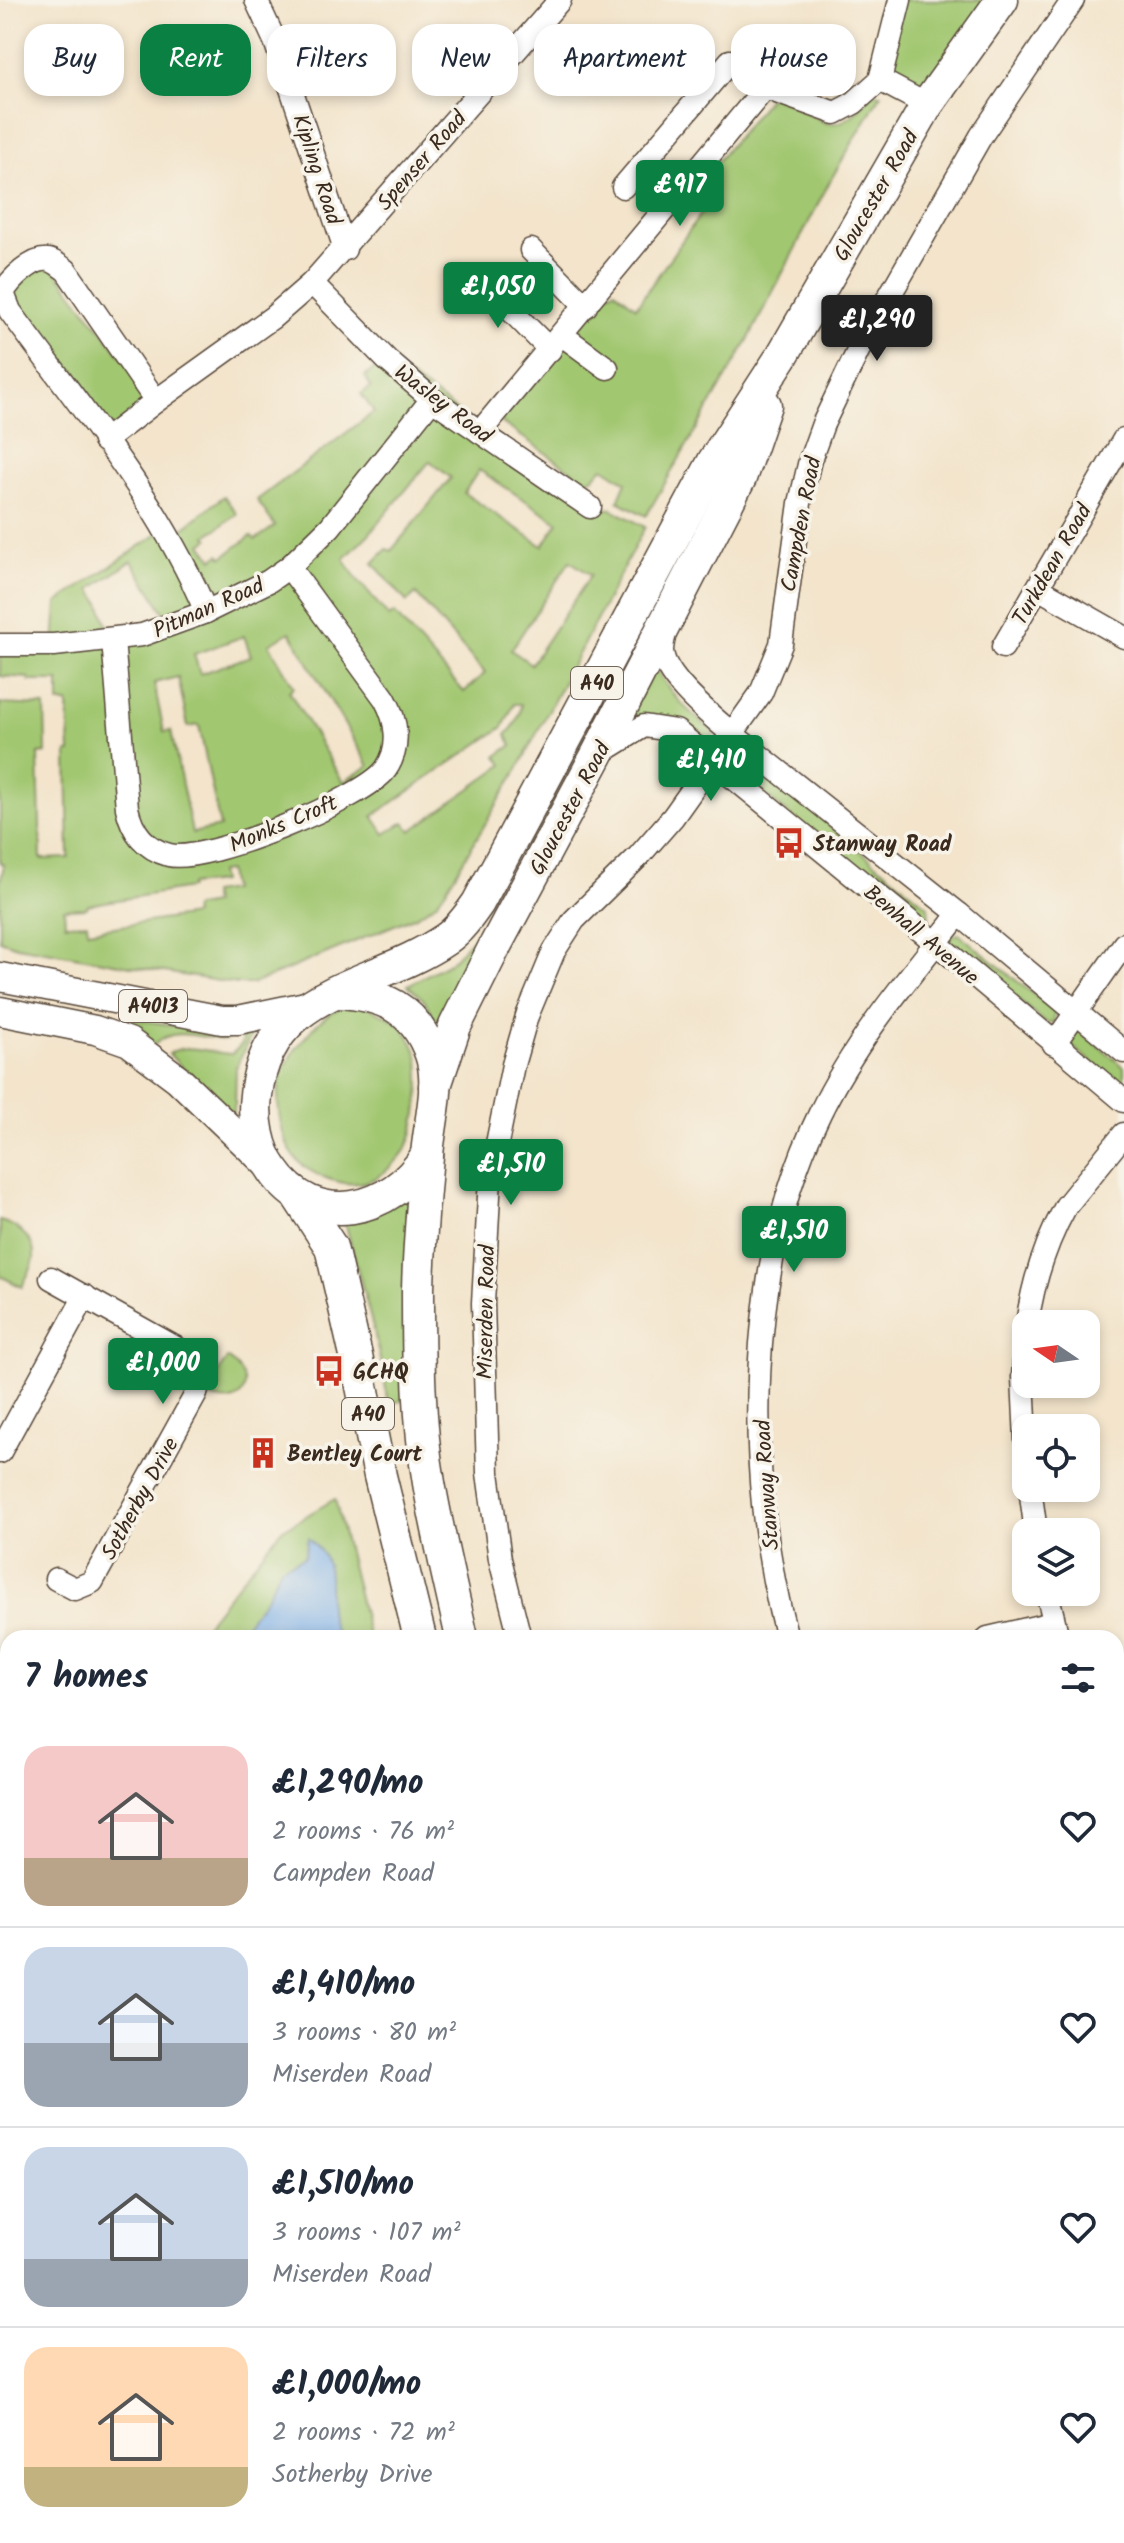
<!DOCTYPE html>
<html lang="en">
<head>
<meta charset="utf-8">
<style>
  body { margin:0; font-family:Kalam,sans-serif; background:#f2f2f3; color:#1f2937; height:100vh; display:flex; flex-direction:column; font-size:30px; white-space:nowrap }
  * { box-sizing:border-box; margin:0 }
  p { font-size:26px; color:#747a83 }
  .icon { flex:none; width:44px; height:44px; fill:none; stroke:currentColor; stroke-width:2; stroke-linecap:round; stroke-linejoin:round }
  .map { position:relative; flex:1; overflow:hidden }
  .drawer { position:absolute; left:0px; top:1630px; width:1124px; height:914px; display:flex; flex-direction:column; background:#fff; border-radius:24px 24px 0 0; box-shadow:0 4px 12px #0003 }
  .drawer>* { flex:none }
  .top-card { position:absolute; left:24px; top:24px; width:1076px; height:72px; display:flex; gap:16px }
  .needle { width:52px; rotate:283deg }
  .buttons { position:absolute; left:1012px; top:1310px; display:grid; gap:16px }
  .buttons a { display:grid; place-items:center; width:88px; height:88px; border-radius:16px; background:#fff; box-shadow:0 4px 12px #0003; font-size:40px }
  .price { position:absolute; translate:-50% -68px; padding:0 18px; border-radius:8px; background:#0b8043; color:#fff; font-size:26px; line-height:52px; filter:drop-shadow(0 2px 4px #0008) }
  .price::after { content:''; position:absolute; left:50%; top:48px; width:24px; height:18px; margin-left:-12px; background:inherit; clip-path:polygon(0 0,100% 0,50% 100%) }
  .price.on { background:#222; color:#fff }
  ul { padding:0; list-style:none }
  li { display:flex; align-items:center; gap:24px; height:200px; padding:0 24px }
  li+li { border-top:2px solid #e0e1e3 }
  li span { display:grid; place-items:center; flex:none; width:224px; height:160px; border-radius:24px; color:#555 }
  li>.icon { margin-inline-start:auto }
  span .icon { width:96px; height:96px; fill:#fffc; stroke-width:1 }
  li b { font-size:34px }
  h2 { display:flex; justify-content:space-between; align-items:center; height:96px; padding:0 24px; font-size:34px }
  .tag { padding:0 28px; border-radius:24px; background:#fff; box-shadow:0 4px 12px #0003; font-size:28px; line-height:72px }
  .tag.on { background:#0b8043; color:#fff }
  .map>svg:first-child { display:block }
</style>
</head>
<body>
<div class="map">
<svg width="1124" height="2543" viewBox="0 0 1124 2543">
  <rect width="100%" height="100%" fill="#f7f3e8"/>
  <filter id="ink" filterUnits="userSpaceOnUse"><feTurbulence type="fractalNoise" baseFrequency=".0125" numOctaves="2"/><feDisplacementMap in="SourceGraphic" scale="16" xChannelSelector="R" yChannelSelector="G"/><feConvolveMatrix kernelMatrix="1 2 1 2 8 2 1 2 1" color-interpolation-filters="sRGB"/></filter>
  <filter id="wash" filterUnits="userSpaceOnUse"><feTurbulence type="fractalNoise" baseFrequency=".006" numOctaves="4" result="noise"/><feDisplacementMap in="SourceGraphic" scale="32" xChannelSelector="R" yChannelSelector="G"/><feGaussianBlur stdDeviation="1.8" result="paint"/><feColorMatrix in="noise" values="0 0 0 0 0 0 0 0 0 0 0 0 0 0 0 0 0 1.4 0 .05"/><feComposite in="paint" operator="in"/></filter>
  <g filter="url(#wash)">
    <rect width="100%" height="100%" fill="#f3e4cb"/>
    <g fill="#a2c771" stroke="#6e7848" stroke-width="2" fill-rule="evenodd">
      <polygon points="900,0 1002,0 927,105 880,80"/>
      <path d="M873 93 881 94 830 181 747 342 646 516 618 501 626 482 603 467 593 478 585 480 502 423 501 417 600 296 615 290 636 307 714 195 699 184 772 94 826 123C847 127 861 107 873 93Z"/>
      <polygon points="47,260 156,401 104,441 10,311 7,285"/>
      <path d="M387 360 590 507 612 509 645 527 518 769 447 888 436 903 416 916 253 984H237L176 974 17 946 0 940V883L4 865 0 863V704L45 706 46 753 38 754 41 859 69 858 67 752H70L68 703H59V681H29V678L0 676V645H54L57 603 165 529 171 538 224 496 237 514 207 536 209 539 202 544 213 559 220 554 223 557 251 536 255 540 275 526 257 500 374 412 361 394 371 387 365 376ZM430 461 451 478 391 551 387 549 373 563 407 602 416 594 485 673 464 692 394 613 389 617 356 578 344 559 369 534ZM479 470 558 522 543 546 464 493ZM132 561 172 625 113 640 100 603 91 589ZM570 561 591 575 531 664 511 650ZM290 632 369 766 343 782 289 691 294 687 269 644ZM244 636 251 656 200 674 194 654ZM178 677 188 727 199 725 220 827 192 833 171 731 164 732 154 683ZM514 704H521C521 716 514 727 506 735L512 745 497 756 503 765 411 831 404 822 385 834 373 816 503 727ZM228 871 231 890 211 893 213 904 193 908 194 915 88 931 87 923 65 924 64 909 87 908V905L190 888V885L221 882 219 872Z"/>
      <polygon points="730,464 437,1023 425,1001 408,985 449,963 480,931"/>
      <path d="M655 666C671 696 687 711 714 732L711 741 703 742 627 721Z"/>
      <polygon points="733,754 741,755 759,769 749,782 731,767 730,758"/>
      <polygon points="771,778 928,906 929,916 919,919 760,791"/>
      <polygon points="959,934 1054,1011 1054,1023 1046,1023 950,945 951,936"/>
      <path d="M362 1004C374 1011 396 1018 404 1029 409 1036 416 1048 418 1056 423 1080 418 1126 407 1147 400 1159 384 1175 371 1180 347 1190 309 1176 294 1156 281 1139 276 1105 279 1085 283 1060 316 1019 338 1009 345 1006 355 1006 362 1004Z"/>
      <path d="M128 1018 229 1035 226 1040C201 1038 174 1026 155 1044L124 1027Z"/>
      <polygon points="1078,1030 1124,1067 1124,1087 1069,1044 1069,1034"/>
      <path d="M252 1033 236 1068 235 1104 232 1114 218 1104 169 1054C185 1041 213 1054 232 1054L242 1044 244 1034Z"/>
      <polygon points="413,1190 407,1400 389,1403 374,1331 344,1218"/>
      <path d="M0 1221C18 1225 39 1242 33 1263 31 1271 25 1279 22 1287L0 1276Z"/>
      <path d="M227 1358C260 1382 243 1413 206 1395Z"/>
      <polygon points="335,1499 369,1638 195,1638 280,1531"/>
      <polygon points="8,2233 8,2301 3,2327 0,2326 0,2245"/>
      <polygon points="1124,2508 1124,2543 1101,2543 1106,2536 1116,2536 1116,2520"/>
      <polygon points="908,2536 979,2536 987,2543 894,2543"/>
    </g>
    <polygon fill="#81ac63" stroke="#5e6b40" stroke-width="2" points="136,2536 194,2536 195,2543 135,2543"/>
    <path fill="#7bafe8" stroke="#5b6c83" stroke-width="2" d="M308 1538C349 1571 313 1604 340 1638H235L267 1596 281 1567 304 1557Z"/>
  </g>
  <g filter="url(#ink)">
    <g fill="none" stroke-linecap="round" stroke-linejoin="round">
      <defs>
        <g id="minor">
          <polyline points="256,0 275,41 345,249"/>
          <polyline points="880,80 900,0"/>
          <polyline points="880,80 927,105"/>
          <polyline points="623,187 730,61 765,88"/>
          <polyline points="531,250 586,306"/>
          <polyline points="478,277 550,350"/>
          <polyline points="312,283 387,360 432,399 590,507"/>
          <polyline points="562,335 607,368"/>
          <polyline points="480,432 765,88 835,113 854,103 880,80"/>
          <polyline points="104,441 156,401"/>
          <polyline points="1038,588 1124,637"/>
          <path d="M206 612C160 502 80 407 10 311L3 293C10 280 33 257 49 260 56 262 61 267 66 270L156 401 273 317 312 283 560 0"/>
          <path d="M665 632C664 638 662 645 662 651 664 678 713 717 732 734L959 914 1124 1052"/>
          <path d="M113 640 127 808C132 831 145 849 169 855 206 864 365 799 386 769 401 747 397 721 385 699L289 567"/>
          <polyline points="0,645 54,645 142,635 206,612 269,581 289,567 330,527 432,399"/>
          <polyline points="1003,647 1124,439"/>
          <polyline points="602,752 644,726 676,731 936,943 1124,1101"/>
          <polyline points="1054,1044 1124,944"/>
          <path d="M51 1278 187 1354C198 1366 202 1378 196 1394L92 1582 75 1589 56 1579"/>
          <path d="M1027 1324C1033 1282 1045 1244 1066 1206L1124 1134"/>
          <polyline points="1026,1331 1023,1377 1026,1441"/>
          <polyline points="0,1452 85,1296"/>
          <polyline points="1030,1488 1036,1532"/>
          <polyline points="1047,1592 1058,1638"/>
          <polyline points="520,1638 500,1559 488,1473 483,1303 490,1178 513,1065 527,1016 554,951 574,920 638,857 673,817 761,693 781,644 800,503 810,460 823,424 859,349 981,136 1073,0"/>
          <path d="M787 1638C744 1476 745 1265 820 1113 855 1041 909 977 959 914"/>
          <polyline points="988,1638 1053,1623"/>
          <polyline points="0,1697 8,1708"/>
          <polyline points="1116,1804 1124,1817"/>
          <polyline points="1116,2203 1124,2188"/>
          <polyline points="242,2536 242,2543"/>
          <polyline points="295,2536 302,2543"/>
          <polyline points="674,2536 702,2543"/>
          <polyline points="725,2536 727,2543"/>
          <polyline points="831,2536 834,2543"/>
          <polyline points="586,2543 622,2536"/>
          <polyline points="894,2543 908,2536"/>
        </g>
        <g id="major">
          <polyline points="0,977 222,1020 238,1020 306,1006"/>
          <polyline points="0,1011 95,1030 129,1042 177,1078 272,1169"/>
        </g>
        <g id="highway">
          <path d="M337 992C383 994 415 1008 431 1054 442 1085 429 1124 427 1156 423 1200 419 1245 418 1289 418 1354 418 1420 429 1483 438 1535 451 1587 462 1638"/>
          <polyline points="435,1086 455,1026 496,944 597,755 740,478 765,405"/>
          <path d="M427 1155C392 1213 314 1231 273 1170 258 1150 253 1119 256 1095 268 987 373 989 446 939 459 930 469 916 478 903L714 461 782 356 927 105 1002 0"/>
          <polyline points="299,1198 331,1247 356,1356 380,1476 420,1638"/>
          <polyline points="652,2536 653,2543"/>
          <polyline points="700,2536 702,2543"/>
        </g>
      </defs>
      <use href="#minor" stroke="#574638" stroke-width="25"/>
      <use href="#major" stroke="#574638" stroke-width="31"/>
      <use href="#highway" stroke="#574638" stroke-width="35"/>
      <use href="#minor" stroke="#fff" stroke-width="22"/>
      <use href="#major" stroke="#fff" stroke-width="28"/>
      <use href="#highway" stroke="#fff" stroke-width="32"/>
    </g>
  </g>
  <defs>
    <symbol id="bus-bare" viewBox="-9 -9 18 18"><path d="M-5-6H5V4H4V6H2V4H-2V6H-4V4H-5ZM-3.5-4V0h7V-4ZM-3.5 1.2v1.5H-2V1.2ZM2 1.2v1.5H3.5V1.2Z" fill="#c8321e" stroke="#f7f3e8" stroke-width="2.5" paint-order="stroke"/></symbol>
    <symbol id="building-bare" viewBox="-9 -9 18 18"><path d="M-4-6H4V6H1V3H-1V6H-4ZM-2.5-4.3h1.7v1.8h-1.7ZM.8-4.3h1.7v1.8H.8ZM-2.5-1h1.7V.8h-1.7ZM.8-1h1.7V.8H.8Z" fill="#c8321e" stroke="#f7f3e8" stroke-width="2.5" paint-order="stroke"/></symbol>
  </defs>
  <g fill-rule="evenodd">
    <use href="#bus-bare" x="767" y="821" width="44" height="44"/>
    <use href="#bus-bare" x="307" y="1349" width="44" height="44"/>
    <use href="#building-bare" x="241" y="1431" width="44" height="44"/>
  </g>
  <g text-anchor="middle" stroke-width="7" stroke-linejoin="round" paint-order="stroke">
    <g fill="#f7f3e8" stroke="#73665b" stroke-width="2">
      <rect x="571" y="667" width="52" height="32" rx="6"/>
      <rect x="119" y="990" width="68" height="32" rx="6"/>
      <rect x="342" y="1398" width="52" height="32" rx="6"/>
    </g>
    <g font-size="20" font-weight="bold" fill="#3b2a1e">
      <text x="597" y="690">A40</text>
      <text x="153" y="1013">A4013</text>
      <text x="368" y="1421">A40</text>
    </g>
    <g font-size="22" fill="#3b2a1e" stroke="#f7f3e8">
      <text transform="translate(421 160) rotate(-49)" y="8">Spenser Road</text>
      <text transform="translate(318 169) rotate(72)" y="8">Kipling Road</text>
      <text transform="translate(875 195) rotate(-60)" y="8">Gloucester Road</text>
      <text transform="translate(444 403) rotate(37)" y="8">Wasley Road</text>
      <text transform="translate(800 524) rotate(-79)" y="8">Campden Road</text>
      <text transform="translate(1051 564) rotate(-60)" y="8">Turkdean Road</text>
      <text transform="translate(208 607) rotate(-24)" y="8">Pitman Road</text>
      <text transform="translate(569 808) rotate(-62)" y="8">Gloucester Road</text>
      <text transform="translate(283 823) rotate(-23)" y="8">Monks Croft</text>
      <text transform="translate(922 934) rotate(40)" y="8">Benhall Avenue</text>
      <text transform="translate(485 1312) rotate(-89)" y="8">Miserden Road</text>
      <text transform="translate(766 1485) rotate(-94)" y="8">Stanway Road</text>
      <text transform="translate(139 1498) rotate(-61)" y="8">Sotherby Drive</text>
    </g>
    <g font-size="22" font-weight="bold" fill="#3b2a1e" stroke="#f7f3e8" text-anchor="start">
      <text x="813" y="851">Stanway Road</text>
      <text x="353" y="1379">GCHQ</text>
      <text x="287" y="1461">Bentley Court</text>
    </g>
  </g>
</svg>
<div class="buttons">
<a><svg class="needle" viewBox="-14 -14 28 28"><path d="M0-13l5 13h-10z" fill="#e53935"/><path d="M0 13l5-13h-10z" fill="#747a83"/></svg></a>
<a><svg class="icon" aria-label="locate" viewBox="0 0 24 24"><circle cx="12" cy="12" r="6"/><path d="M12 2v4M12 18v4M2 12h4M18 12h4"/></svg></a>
<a><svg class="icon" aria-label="layers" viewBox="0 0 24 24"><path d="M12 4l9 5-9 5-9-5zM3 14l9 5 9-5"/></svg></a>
</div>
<b class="price" style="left:680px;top:228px">£917</b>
<b class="price" style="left:498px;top:330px">£1,050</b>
<b class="price on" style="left:877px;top:363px">£1,290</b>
<b class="price" style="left:711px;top:803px">£1,410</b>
<b class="price" style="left:511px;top:1207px">£1,510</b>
<b class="price" style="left:794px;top:1274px">£1,510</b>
<b class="price" style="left:163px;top:1406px">£1,000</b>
<div class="top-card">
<a class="tag">Buy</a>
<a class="tag on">Rent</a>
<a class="tag">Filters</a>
<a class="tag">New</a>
<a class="tag">Apartment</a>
<a class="tag">House</a>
</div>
<section class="drawer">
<h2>7 homes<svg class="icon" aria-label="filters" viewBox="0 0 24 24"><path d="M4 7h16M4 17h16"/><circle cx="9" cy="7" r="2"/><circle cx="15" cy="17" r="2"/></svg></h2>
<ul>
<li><span style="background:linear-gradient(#f6c9c9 70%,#b9a48a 0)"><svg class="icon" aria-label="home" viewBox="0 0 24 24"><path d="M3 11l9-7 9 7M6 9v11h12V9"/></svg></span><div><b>£1,290/mo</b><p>2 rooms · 76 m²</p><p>Campden Road</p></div><svg class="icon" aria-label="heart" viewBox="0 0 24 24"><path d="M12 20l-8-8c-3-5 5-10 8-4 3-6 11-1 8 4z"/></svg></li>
<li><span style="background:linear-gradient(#c9d6e8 60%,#9aa5b1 0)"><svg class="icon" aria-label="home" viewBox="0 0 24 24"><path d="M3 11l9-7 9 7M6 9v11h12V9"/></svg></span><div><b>£1,410/mo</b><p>3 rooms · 80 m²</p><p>Miserden Road</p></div><svg class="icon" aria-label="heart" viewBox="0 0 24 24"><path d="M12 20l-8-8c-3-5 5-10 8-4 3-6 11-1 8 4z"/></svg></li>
<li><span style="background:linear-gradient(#c9d6e8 70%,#9aa5b1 0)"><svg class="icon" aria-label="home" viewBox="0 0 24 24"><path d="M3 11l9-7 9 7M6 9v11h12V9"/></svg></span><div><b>£1,510/mo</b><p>3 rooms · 107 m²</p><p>Miserden Road</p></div><svg class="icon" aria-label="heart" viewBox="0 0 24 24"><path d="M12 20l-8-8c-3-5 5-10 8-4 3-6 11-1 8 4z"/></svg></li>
<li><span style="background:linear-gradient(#ffd9b3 75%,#c2b280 0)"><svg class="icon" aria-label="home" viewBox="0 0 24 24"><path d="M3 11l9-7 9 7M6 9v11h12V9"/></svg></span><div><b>£1,000/mo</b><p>2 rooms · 72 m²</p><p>Sotherby Drive</p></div><svg class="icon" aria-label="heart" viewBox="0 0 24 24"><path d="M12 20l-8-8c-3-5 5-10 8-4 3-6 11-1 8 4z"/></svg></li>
</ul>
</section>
</div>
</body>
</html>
